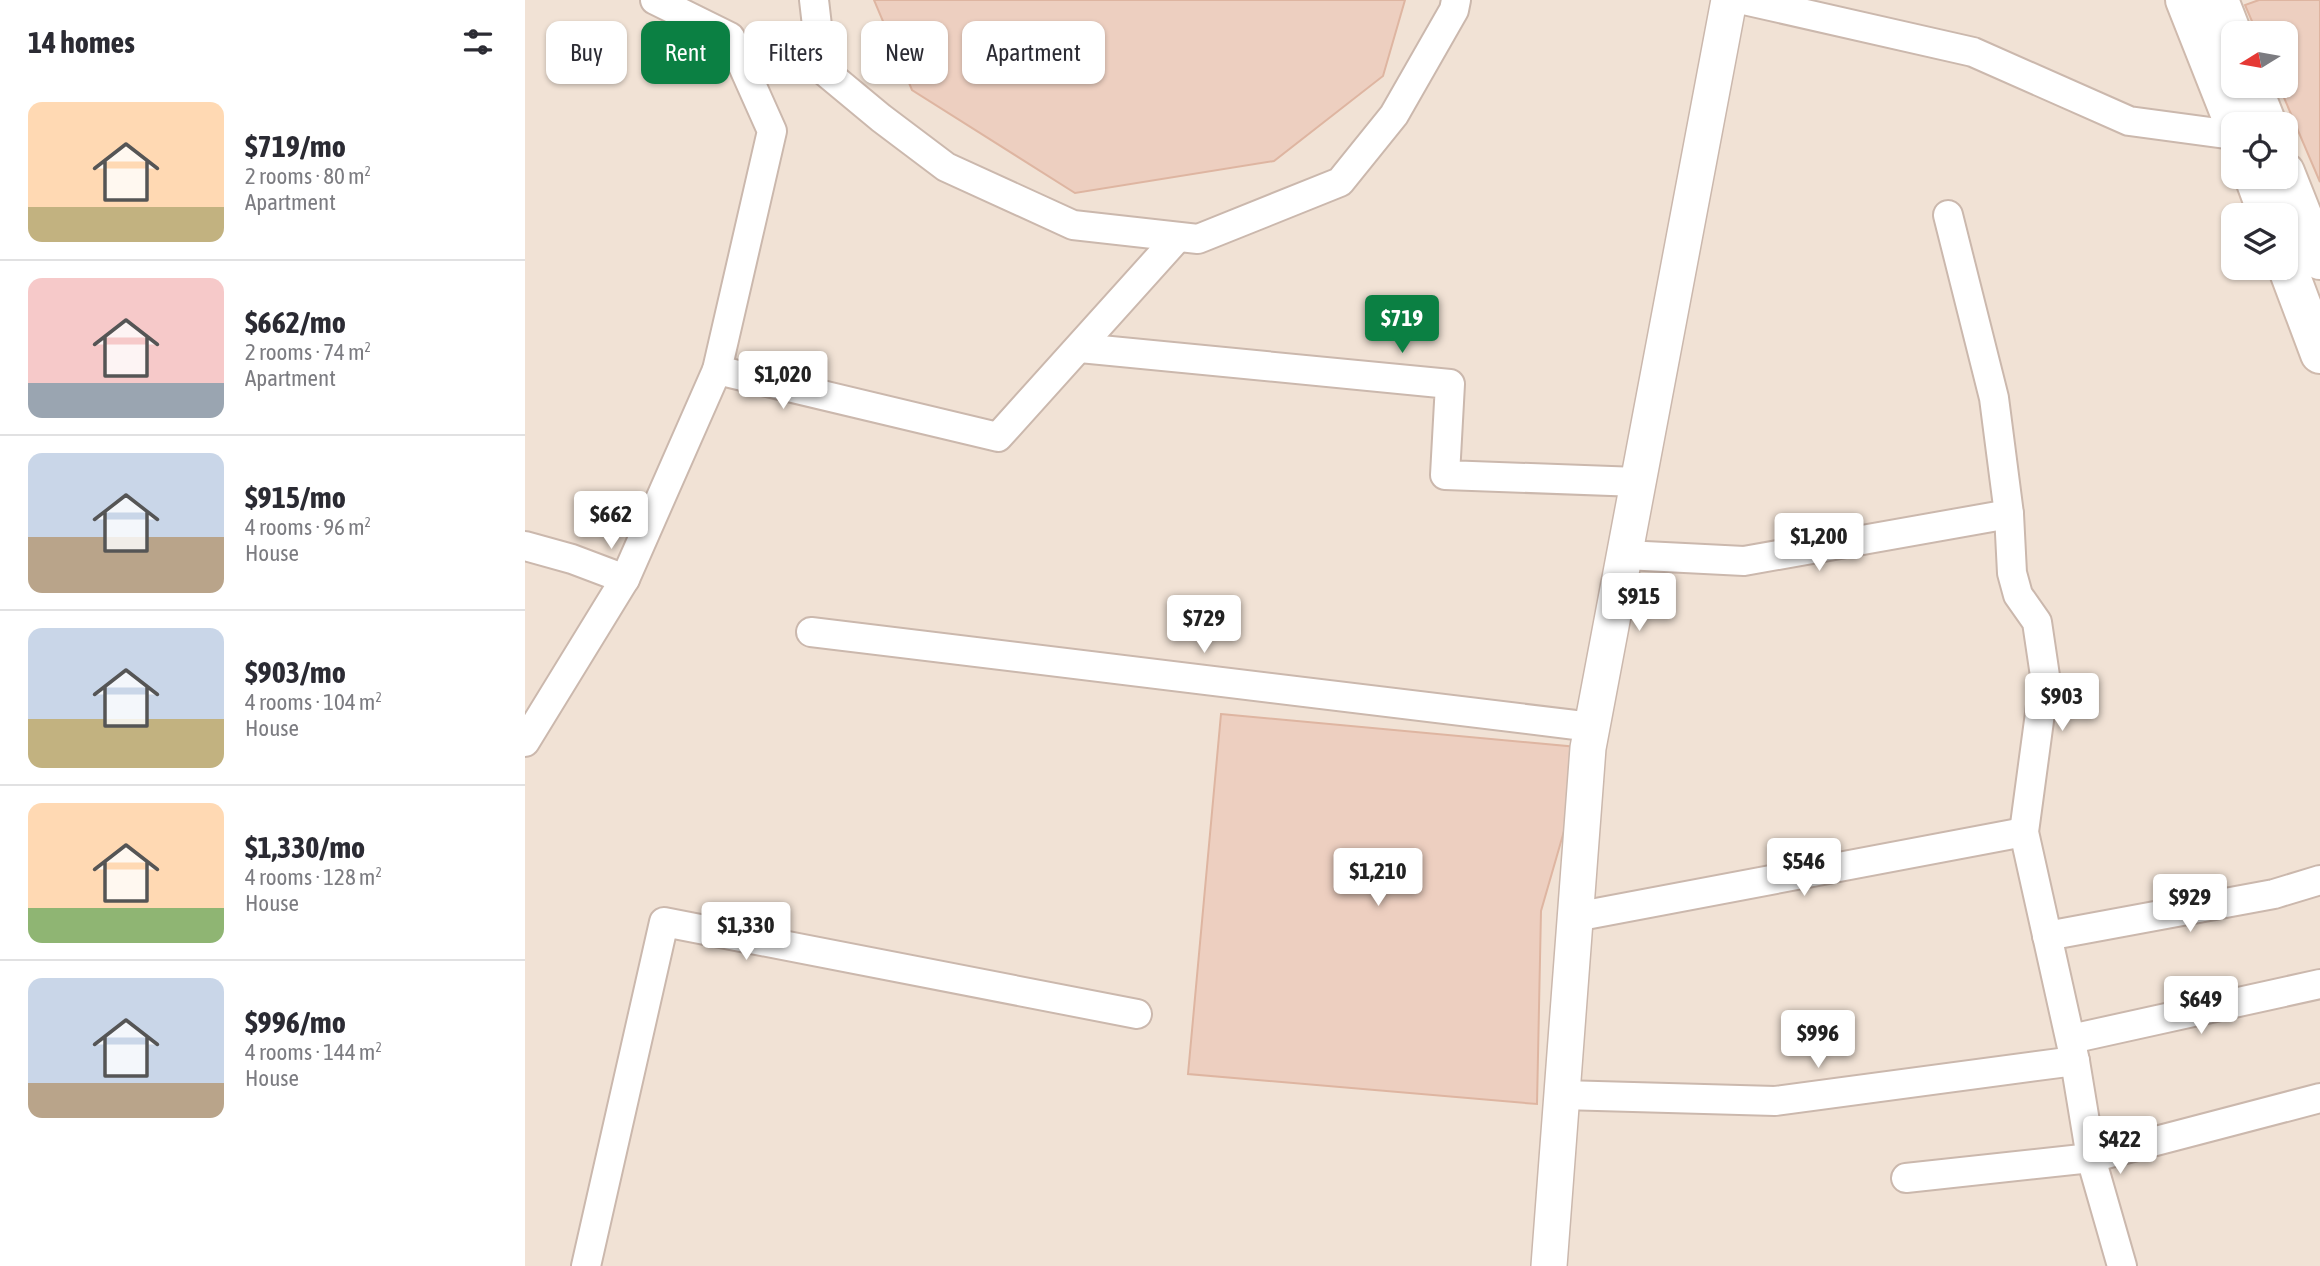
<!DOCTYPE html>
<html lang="en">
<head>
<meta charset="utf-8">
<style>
  body { margin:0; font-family:"Asap Condensed",sans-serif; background:#f2f2f3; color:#2b2b33; height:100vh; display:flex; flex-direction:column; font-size:26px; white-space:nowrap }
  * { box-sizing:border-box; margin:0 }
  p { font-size:23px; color:#7c7c81 }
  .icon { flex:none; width:38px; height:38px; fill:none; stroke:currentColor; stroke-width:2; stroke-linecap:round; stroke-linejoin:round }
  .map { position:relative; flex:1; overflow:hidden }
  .details { display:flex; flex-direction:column; background:#fff; width:525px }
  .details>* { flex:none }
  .top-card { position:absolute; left:21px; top:21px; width:665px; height:63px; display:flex; gap:14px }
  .needle { width:46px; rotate:259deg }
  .buttons { position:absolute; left:1696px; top:21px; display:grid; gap:14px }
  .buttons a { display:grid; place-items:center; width:77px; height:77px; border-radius:14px; background:#fff; box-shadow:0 2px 5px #0004; font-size:35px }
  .price { position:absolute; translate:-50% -60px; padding:0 16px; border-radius:7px; background:#fff; color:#222; font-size:23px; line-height:46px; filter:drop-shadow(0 2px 4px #0008) }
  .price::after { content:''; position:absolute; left:50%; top:42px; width:21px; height:16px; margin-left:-10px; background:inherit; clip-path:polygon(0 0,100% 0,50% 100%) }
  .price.active { background:#0b8043; color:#fff }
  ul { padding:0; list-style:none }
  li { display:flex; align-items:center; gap:21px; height:175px; padding:0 28px }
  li+li { border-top:2px solid #e1e1e2 }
  li span { display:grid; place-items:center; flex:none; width:196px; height:140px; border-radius:14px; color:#555 }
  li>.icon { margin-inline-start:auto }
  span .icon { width:84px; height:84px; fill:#fffc; stroke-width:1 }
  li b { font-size:30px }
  h2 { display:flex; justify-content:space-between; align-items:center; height:84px; padding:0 28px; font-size:30px }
  .pill { padding:0 24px; border-radius:14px; background:#fff; box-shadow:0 2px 5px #0004; font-size:24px; line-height:63px }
  .pill.active { background:#0b8043; color:#fff }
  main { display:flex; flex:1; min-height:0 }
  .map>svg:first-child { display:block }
</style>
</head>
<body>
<main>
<section class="details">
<h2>14 homes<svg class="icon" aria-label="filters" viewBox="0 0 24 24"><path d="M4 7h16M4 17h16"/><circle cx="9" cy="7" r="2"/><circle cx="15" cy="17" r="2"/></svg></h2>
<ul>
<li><span style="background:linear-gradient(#ffd9b3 75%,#c2b280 0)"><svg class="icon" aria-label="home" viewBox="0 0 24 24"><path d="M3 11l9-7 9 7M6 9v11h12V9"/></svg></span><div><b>$719/mo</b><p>2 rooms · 80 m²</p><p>Apartment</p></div></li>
<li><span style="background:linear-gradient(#f6c9c9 75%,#9aa5b1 0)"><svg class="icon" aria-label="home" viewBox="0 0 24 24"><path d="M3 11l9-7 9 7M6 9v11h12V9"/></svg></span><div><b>$662/mo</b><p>2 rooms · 74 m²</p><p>Apartment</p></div></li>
<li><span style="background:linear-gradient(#c9d6e8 60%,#b9a48a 0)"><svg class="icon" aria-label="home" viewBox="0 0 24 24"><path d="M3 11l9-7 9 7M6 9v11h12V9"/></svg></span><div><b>$915/mo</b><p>4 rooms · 96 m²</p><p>House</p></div></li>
<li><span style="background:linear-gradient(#c9d6e8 65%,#c2b280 0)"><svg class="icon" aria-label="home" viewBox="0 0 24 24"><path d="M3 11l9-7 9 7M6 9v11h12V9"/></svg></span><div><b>$903/mo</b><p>4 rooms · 104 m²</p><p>House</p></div></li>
<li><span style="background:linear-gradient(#ffd9b3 75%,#8fb573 0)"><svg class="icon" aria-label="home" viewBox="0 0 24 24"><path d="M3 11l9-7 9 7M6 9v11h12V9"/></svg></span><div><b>$1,330/mo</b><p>4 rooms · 128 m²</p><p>House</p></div></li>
<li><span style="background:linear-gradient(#c9d6e8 75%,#b9a48a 0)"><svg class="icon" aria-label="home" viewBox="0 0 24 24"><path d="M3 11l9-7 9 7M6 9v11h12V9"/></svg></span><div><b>$996/mo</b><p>4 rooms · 144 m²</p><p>House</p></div></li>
</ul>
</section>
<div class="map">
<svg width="1795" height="1266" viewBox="0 0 1795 1266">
  <rect width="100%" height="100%" fill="#faf1e6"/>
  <path fill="#f1e2d5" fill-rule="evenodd" d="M0 0H1795V1266H0ZM1708 33H1760V86H1708ZM1708 124H1760V177H1708ZM1708 215H1760V268H1708Z"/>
  <g fill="#edcfc0" stroke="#deb5a1" stroke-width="2">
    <polygon points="349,0 880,0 858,76 749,161 550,193 387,90"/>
    <polygon points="1734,0 1795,0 1795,182 1754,86 1760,86 1760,33 1732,33 1720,5"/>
    <polygon points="696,714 1063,748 1016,911 1012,1104 663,1074"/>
  </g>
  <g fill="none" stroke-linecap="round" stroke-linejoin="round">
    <defs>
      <g id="minor">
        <polyline points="130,0 205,37 247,131 192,370 473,437 653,237"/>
        <polyline points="289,0 297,69 356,118 421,167 548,225 673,239 815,182 869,115 929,10 931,0"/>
        <polyline points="1219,0 1448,52 1604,121 1708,135"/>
        <polyline points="1423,215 1469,398 1484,514 1487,573 1493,595 1512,622 1520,676 1499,832 1550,1061 1566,1158 1597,1266"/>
        <polyline points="555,348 925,384 920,475 1113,482"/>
        <polyline points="0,546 47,559 100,579"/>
        <polyline points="1100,555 1219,561 1484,514"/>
        <polyline points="286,632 1067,727"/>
        <polyline points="0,742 100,579 192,370"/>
        <polyline points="1050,917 1499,832"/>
        <polyline points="1522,936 1749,894 1795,880"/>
        <polyline points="1546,1039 1795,984"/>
        <polyline points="1037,1095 1250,1101 1550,1061"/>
        <polyline points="1381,1178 1566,1158 1795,1098"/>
        <polyline points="61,1266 139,922 612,1014"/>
      </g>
      <polyline id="tertiary" points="1024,1266 1063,748 1204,0"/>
      <g id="secondary">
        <polyline points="1660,0 1709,124"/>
        <polyline points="1694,0 1708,36"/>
        <polyline points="1727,86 1742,124"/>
        <polyline points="1760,172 1795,260"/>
        <polyline points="1729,177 1743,215"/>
        <polyline points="1760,261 1795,354"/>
      </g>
    </defs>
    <use href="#minor" stroke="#cbb8ad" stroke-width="32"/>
    <use href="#tertiary" stroke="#cbb8ad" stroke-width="38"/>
    <use href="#secondary" stroke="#cfbaad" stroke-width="42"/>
    <use href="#minor" stroke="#fff" stroke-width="28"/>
    <use href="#tertiary" stroke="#fff" stroke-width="35"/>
    <use href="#secondary" stroke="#fff" stroke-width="38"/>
  </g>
</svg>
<div class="buttons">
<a><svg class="needle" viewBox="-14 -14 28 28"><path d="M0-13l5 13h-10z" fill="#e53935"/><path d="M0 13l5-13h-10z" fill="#7c7c81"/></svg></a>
<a><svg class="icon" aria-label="locate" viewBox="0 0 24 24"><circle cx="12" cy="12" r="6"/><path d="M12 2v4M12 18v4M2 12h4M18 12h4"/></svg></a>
<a><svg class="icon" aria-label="layers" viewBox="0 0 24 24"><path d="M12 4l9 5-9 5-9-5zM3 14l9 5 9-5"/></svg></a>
</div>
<b class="price active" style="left:877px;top:355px">$719</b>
<b class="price" style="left:258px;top:411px">$1,020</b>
<b class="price" style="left:86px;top:551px">$662</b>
<b class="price" style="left:1294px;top:573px">$1,200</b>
<b class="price" style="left:1114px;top:633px">$915</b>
<b class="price" style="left:679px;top:655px">$729</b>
<b class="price" style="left:1537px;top:733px">$903</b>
<b class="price" style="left:1279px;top:898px">$546</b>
<b class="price" style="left:853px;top:908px">$1,210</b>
<b class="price" style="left:1665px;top:934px">$929</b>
<b class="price" style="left:221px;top:962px">$1,330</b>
<b class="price" style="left:1676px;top:1036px">$649</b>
<b class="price" style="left:1293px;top:1070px">$996</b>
<b class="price" style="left:1595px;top:1176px">$422</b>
<div class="top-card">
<a class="pill">Buy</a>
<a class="pill active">Rent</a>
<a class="pill">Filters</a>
<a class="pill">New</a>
<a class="pill">Apartment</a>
</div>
</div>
</main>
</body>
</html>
